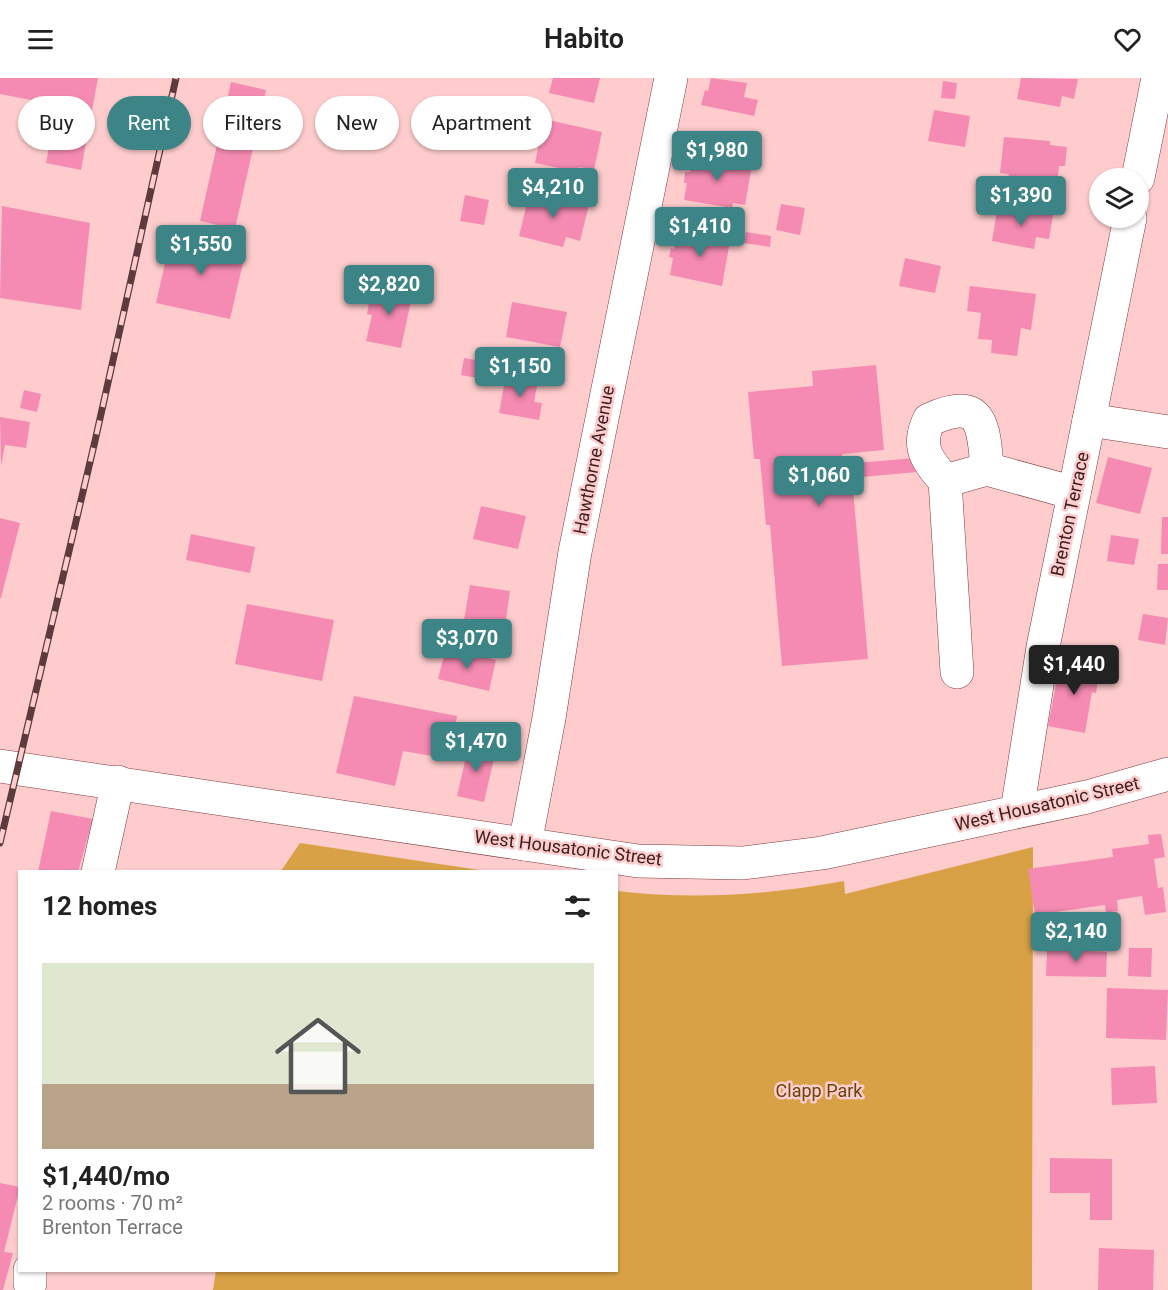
<!DOCTYPE html>
<html lang="en">
<head>
<meta charset="utf-8">
<style>
  body { margin:0; font-family:Roboto,sans-serif; background:#f6f6f6; color:#222; height:100vh; display:flex; flex-direction:column; font-size:22px; white-space:nowrap }
  * { box-sizing:border-box; margin:0 }
  p { font-size:20px; color:#767676 }
  .icon { flex:none; width:33px; height:33px; fill:none; stroke:currentColor; stroke-width:2; stroke-linecap:round; stroke-linejoin:round }
  .map { position:relative; flex:1; overflow:hidden }
  .drawer { position:absolute; left:18px; top:792px; width:600px; height:402px; display:flex; flex-direction:column; background:#fff; border-radius:0px; box-shadow:0 2px 4px #0004 }
  .drawer>* { flex:none }
  .banner { position:absolute; left:18px; top:18px; width:600px; height:54px; display:flex; gap:12px }
  .controls { position:absolute; left:1089px; top:90px; display:grid; gap:12px }
  .controls a { display:grid; place-items:center; width:60px; height:60px; border-radius:50%; background:#fff; box-shadow:0 2px 4px #0004; font-size:30px }
  .price { position:absolute; translate:-50% -51px; padding:0 14px; border-radius:6px; background:#3c8486; color:#fff; font-size:20px; line-height:39px; filter:drop-shadow(0 2px 3px #0008) }
  .price::after { content:''; position:absolute; left:50%; top:36px; width:18px; height:14px; margin-left:-9px; background:inherit; clip-path:polygon(0 0,100% 0,50% 100%) }
  .price.current { background:#222; color:#fff }
  ul { padding:0; list-style:none }
  li { display:grid; align-content:center; gap:12px; height:318px; padding:0 24px }
  li+li { border-top:2px solid #e0e0e0 }
  li span { display:grid; place-items:center; height:186px; border-radius:0px; color:#555 }
  li>.icon { margin-inline-start:auto }
  span .icon { width:108px; height:108px; fill:#fffc; stroke-width:1 }
  li b { font-size:26px }
  h2 { display:flex; justify-content:space-between; align-items:center; height:72px; padding:0 24px; font-size:26px }
  .tag { padding:0 21px; border-radius:27px; background:#fff; box-shadow:0 2px 4px #0004; font-size:21px; line-height:54px }
  .tag.current { background:#3c8486; color:#fff }
  header { display:flex; justify-content:space-between; align-items:center; height:78px; padding:0 24px; background:#fff; font-size:27px; font-weight:600 }
  .map>svg:first-child { display:block }
</style>
</head>
<body>
<header><svg class="icon" aria-label="menu" viewBox="0 0 24 24"><path d="M4 6h16M4 12h16M4 18h16"/></svg>Habito<svg class="icon" aria-label="heart" viewBox="0 0 24 24"><path d="M12 20l-8-8c-3-5 5-10 8-4 3-6 11-1 8 4z"/></svg></header>
<div class="map">
<svg width="1168" height="1212" viewBox="0 0 1168 1212">
  <rect width="100%" height="100%" fill="#fecccd"/>
  <g fill="#d8a145">
    <polygon points="300,765 486,793 281,793"/>
    <path d="M1033 769 1032 1212H213L216 1192H616L617 813C693 822 768 817 844 803L845 816Z"/>
  </g>
  <g fill="#f58bb2">
    <polygon points="0,0 98,0 81,92 46,85 57,27 0,16"/>
    <polygon points="553,0 600,0 594,25 549,15"/>
    <polygon points="711,0 747,5 744,19 758,22 754,38 701,27 705,12 708,13"/>
    <polygon points="1021,0 1078,1 1074,21 1062,18 1060,29 1017,21"/>
    <polygon points="943,3 957,5 955,21 941,20"/>
    <polygon points="231,4 266,12 235,151 200,143"/>
    <polygon points="934,32 970,38 965,69 928,63"/>
    <polygon points="544,41 602,54 594,92 579,89 578,94 535,85"/>
    <polygon points="1004,59 1050,63 1050,67 1067,69 1065,88 1059,88 1057,104 1008,99 1009,96 1000,95"/>
    <polygon points="693,77 752,87 745,127 733,125 732,130 684,122 687,105 684,105 685,94 690,94"/>
    <polygon points="530,113 589,127 580,163 566,159 563,169 519,158"/>
    <polygon points="465,117 489,122 484,147 460,143"/>
    <polygon points="781,126 805,130 800,157 776,152"/>
    <polygon points="998,127 1053,137 1049,161 1036,159 1034,171 992,163"/>
    <polygon points="2,128 90,145 81,232 0,220"/>
    <polygon points="678,152 730,163 722,208 670,197 673,180 669,179 671,170 674,171"/>
    <polygon points="746,154 771,158 770,169 744,165"/>
    <polygon points="172,155 246,172 230,241 156,225"/>
    <polygon points="905,180 941,188 935,215 899,208"/>
    <polygon points="382,207 413,213 401,270 366,263 372,237 367,236 370,218 380,220"/>
    <polygon points="970,208 1036,216 1031,252 1021,250 1017,278 991,275 992,262 978,261 981,235 967,233"/>
    <polygon points="512,224 567,234 560,269 506,259"/>
    <polygon points="464,280 487,284 484,301 461,297"/>
    <polygon points="876,287 884,372 842,376 843,386 916,380 917,394 852,400 868,581 782,588 770,447 766,447 760,381 754,381 748,314 813,308 812,293"/>
    <polygon points="506,297 538,303 534,324 542,325 539,342 499,335"/>
    <polygon points="24,312 41,316 37,334 20,330"/>
    <polygon points="0,339 30,344 26,370 5,367 1,388"/>
    <polygon points="1108,379 1152,390 1140,436 1096,425"/>
    <polygon points="481,428 526,438 518,471 473,461"/>
    <polygon points="1162,439 1168,439 1168,476 1161,476"/>
    <polygon points="0,440 20,445 1,520 0,520"/>
    <polygon points="191,456 255,469 250,495 186,482"/>
    <polygon points="1111,457 1139,461 1134,487 1107,483"/>
    <polygon points="1158,486 1168,486 1168,512 1157,512"/>
    <polygon points="470,507 510,513 505,548 464,542"/>
    <polygon points="247,526 334,542 322,603 235,586"/>
    <polygon points="1143,536 1168,540 1165,567 1138,562"/>
    <polygon points="446,570 496,582 489,613 438,601"/>
    <polygon points="1065,582 1100,588 1096,615 1092,614 1085,655 1048,648 1058,596 1062,597"/>
    <polygon points="354,618 457,638 450,681 403,673 395,708 336,695"/>
    <polygon points="469,666 496,672 484,724 457,718"/>
    <polygon points="51,733 93,741 78,794 38,794"/>
    <polygon points="1161,756 1165,779 1154,781 1158,810 1163,809 1166,834 1145,837 1142,818 1117,822 1118,833 1106,835 1105,827 1035,837 1028,791 1113,779 1112,771 1149,766 1148,757"/>
    <polygon points="1129,870 1152,870 1151,899 1128,898"/>
    <polygon points="1047,871 1107,874 1106,899 1046,898"/>
    <polygon points="1107,910 1168,912 1166,962 1106,960"/>
    <polygon points="1155,988 1157,1025 1112,1027 1111,990"/>
    <polygon points="1050,1080 1112,1081 1112,1142 1090,1142 1090,1115 1050,1115"/>
    <polygon points="0,1105 20,1109 4,1174 13,1175 3,1212 0,1212"/>
    <polygon points="1099,1170 1154,1172 1153,1212 1098,1212"/>
  </g>
  <g fill="none" stroke-linecap="round" stroke-linejoin="round">
    <defs>
      <g id="minor">
        <polyline points="1138,100 1158,0"/>
        <polyline points="1089,342 1168,354"/>
        <path d="M945 403C927 382 916 369 929 342 982 317 984 347 987 391"/>
        <polyline points="957,594 945,403 987,391 1074,415"/>
        <polyline points="1017,733 1043,569 1130,140"/>
        <polyline points="525,766 549,640 575,474 671,0"/>
        <polyline points="98,794 118,704"/>
        <polyline points="30,1206 30,1192"/>
      </g>
      <polyline id="highway" points="0,688 638,783 743,785 822,775 1087,719 1168,696"/>
    </defs>
    <use href="#minor" stroke="#7f3b40" stroke-width="34"/>
    <use href="#highway" stroke="#7f3b40" stroke-width="34"/>
    <use href="#minor" stroke="#fff" stroke-width="33"/>
    <use href="#highway" stroke="#fff" stroke-width="33"/>
    <defs>
      <polyline id="rail" points="0,765 95,363 176,0"/>
    </defs>
    <use href="#rail" stroke="#5d3b3c" stroke-width="7"/>
    <use href="#rail" stroke="#fecccd" stroke-width="4.5" stroke-dasharray="14" stroke-linecap="butt"/>
  </g>
  <g text-anchor="middle" stroke-width="5" stroke-linejoin="round" paint-order="stroke">
    <g font-size="18" fill="#3c1e1f" stroke="#fecccd">
      <text transform="translate(594 382) rotate(-79)" y="6">Hawthorne Avenue</text>
      <text transform="translate(1070 436) rotate(-78)" y="6">Brenton Terrace</text>
      <text transform="translate(1047 726) rotate(-13)" y="6">West Housatonic Street</text>
      <text transform="translate(568 770) rotate(7)" y="6">West Housatonic Street</text>
    </g>
    <g font-size="18" fill="#64460e" stroke="#fecccd">
      <text x="819" y="1019">Clapp Park</text>
    </g>
  </g>
</svg>
<div class="controls">
<a><svg class="icon" aria-label="layers" viewBox="0 0 24 24"><path d="M12 4l9 5-9 5-9-5zM3 14l9 5 9-5"/></svg></a>
</div>
<b class="price" style="left:717px;top:104px">$1,980</b>
<b class="price" style="left:553px;top:141px">$4,210</b>
<b class="price" style="left:1021px;top:149px">$1,390</b>
<b class="price" style="left:700px;top:180px">$1,410</b>
<b class="price" style="left:201px;top:198px">$1,550</b>
<b class="price" style="left:389px;top:238px">$2,820</b>
<b class="price" style="left:520px;top:320px">$1,150</b>
<b class="price" style="left:819px;top:429px">$1,060</b>
<b class="price" style="left:467px;top:592px">$3,070</b>
<b class="price current" style="left:1074px;top:618px">$1,440</b>
<b class="price" style="left:476px;top:695px">$1,470</b>
<b class="price" style="left:1076px;top:885px">$2,140</b>
<div class="banner">
<a class="tag">Buy</a>
<a class="tag current">Rent</a>
<a class="tag">Filters</a>
<a class="tag">New</a>
<a class="tag">Apartment</a>
</div>
<section class="drawer">
<h2>12 homes<svg class="icon" aria-label="filters" viewBox="0 0 24 24"><path d="M4 7h16M4 17h16"/><circle cx="9" cy="7" r="2"/><circle cx="15" cy="17" r="2"/></svg></h2>
<ul>
<li><span style="background:linear-gradient(#dfe7d0 65%,#b9a48a 0)"><svg class="icon" aria-label="home" viewBox="0 0 24 24"><path d="M3 11l9-7 9 7M6 9v11h12V9"/></svg></span><div><b>$1,440/mo</b><p>2 rooms · 70 m²</p><p>Brenton Terrace</p></div></li>
</ul>
</section>
</div>
</body>
</html>
